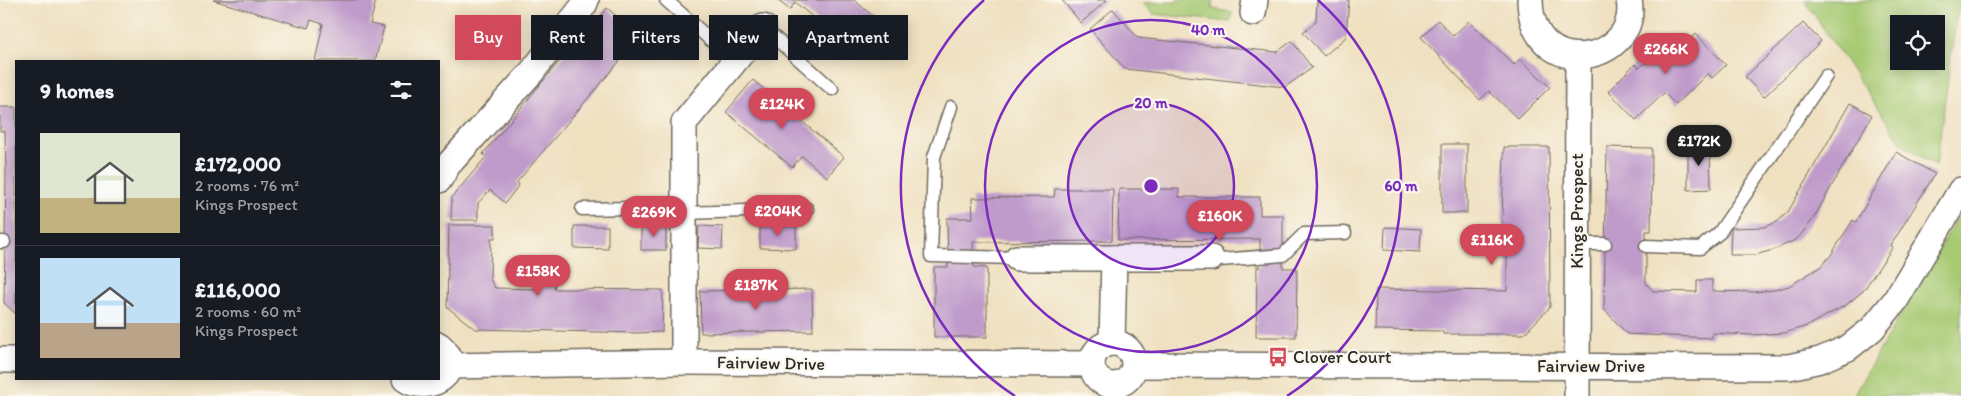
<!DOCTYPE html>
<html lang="en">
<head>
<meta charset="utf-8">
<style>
  body { margin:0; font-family:Itim,sans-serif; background:#242831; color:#f1f3f6; height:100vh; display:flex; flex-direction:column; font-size:19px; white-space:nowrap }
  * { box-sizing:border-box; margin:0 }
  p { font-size:16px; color:#9ea1a6 }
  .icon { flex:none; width:28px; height:28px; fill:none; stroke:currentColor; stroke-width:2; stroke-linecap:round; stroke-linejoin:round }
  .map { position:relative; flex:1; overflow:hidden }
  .drawer { position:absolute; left:15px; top:60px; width:425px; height:320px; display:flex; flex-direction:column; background:#171b24; border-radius:0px; box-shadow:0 2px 12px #0003 }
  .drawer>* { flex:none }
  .banner { position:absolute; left:455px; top:15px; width:475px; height:45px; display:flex; gap:10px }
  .fabs { position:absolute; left:1890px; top:15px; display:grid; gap:10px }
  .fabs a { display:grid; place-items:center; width:55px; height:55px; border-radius:0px; background:#171b24; box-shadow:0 2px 12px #0003; font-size:25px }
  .price { position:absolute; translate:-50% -42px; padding:0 11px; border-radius:18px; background:#d1495b; color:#fff; font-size:16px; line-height:32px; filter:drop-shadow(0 1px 2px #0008) }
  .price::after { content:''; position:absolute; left:50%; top:30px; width:15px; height:11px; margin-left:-8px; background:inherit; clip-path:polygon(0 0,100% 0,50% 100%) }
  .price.selected { background:#222; color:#fff }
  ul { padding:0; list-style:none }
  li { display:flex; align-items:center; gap:15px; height:125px; padding:0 25px }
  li+li { border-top:1px solid #363941 }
  li span { display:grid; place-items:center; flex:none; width:140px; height:100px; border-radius:0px; color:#555 }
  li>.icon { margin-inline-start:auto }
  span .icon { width:60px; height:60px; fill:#fffc; stroke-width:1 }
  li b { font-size:21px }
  h2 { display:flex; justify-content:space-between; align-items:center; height:60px; padding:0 25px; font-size:21px }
  .chip { padding:0 18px; border-radius:0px; background:#171b24; box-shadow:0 2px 12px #0003; font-size:18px; line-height:45px }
  .chip.selected { background:#d1495b; color:#fff }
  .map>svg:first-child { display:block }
</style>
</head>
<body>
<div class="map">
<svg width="1961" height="396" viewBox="0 0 1961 396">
  <rect width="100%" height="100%" fill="#fbf7ec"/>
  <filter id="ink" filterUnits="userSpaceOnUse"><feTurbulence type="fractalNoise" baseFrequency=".02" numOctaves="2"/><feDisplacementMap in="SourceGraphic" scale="10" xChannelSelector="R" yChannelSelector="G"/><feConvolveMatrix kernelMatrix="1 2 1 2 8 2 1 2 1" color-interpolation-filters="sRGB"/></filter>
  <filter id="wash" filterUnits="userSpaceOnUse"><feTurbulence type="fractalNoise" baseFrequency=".0096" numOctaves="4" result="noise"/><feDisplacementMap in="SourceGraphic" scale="20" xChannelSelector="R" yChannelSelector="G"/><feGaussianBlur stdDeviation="1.12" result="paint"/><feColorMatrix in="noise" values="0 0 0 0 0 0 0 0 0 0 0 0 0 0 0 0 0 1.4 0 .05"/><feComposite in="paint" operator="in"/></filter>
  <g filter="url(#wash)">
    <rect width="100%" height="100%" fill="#efe0c0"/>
    <g fill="#a7ca73" stroke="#697a4f" fill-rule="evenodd">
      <polygon points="1177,0 1213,0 1212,9 1232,12 1230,22 1153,14 1143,3 1176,2"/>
      <path d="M1804 0H1961L1956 19 1936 166 1903 145ZM1899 24H1936V61H1899Z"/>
      <polygon points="1961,212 1961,396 1853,396"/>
    </g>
    <g id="blocks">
      <g fill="#bf9bcb">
        <polygon points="213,0 376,0 370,24 384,27 375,61 315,61 323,24 311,20 308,28"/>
        <polygon points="777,0 854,0 884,25 858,56 795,2 790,10"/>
        <polygon points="1062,0 1107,0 1081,23"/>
        <polygon points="1317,0 1349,0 1346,37 1324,56 1303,32 1316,21"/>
        <polygon points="607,8 641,36 517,182 519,185 505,203 490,190 478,203 478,220 451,220 452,197 486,157 483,154 591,23 593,25"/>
        <polygon points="1113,9 1138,38 1277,52 1292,41 1312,68 1285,87 1125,69 1090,29"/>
        <polygon points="1438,20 1453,36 1469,21 1514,65 1520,59 1550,87 1518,119 1489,91 1480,100 1421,37"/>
        <polygon points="1803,23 1821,41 1764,97 1745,77"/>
        <polygon points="1696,34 1726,65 1712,78 1708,73 1676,105 1664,93 1636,120 1608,91 1635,64 1639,68 1672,37 1682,47"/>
        <polygon points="753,80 844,157 827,177 802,156 792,167 726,112"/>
        <polygon points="1850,103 1872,115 1813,219 1804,231 1796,240 1773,250 1755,255 1730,255 1731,228 1764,227 1777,222 1788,212"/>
        <polygon points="0,107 16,107 16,314 4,303 6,175 5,131 0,131"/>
        <polygon points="1710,143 1711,189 1688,190 1688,144"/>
        <rect x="1442" y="144" width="25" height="69"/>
        <polygon points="1504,147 1549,147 1550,307 1524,334 1443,334 1443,331 1375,330 1376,289 1507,291 1507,226 1502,226"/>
        <polygon points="1607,147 1652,148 1651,231 1646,231 1646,283 1653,291 1697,292 1697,280 1712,280 1712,291 1754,292 1774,290 1789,286 1820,267 1831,255 1853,220 1856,222 1896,152 1935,174 1891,245 1893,247 1863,291 1846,305 1807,326 1784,333 1752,335 1712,333 1712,338 1627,334 1604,309"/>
        <polygon points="1055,189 1113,189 1112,241 973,242 974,267 987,268 987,337 934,337 934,267 948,267 947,218 973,218 972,198 1054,197"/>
        <polygon points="1119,189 1179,189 1179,197 1260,197 1260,215 1283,215 1283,268 1297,268 1296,337 1256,337 1257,266 1260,268 1260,239 1118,240"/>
        <polygon points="449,225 495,225 495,238 491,238 490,279 495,288 537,289 536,283 555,284 554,289 663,290 662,332 637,333 475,329 447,307"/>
        <polygon points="574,226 608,226 608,249 574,248"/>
        <polygon points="699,226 723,227 722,249 698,248"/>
        <polygon points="760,226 796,226 796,249 760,248"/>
        <rect x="641" y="227" width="25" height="23"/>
        <polygon points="1385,227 1421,229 1420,252 1384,250"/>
        <polygon points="812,289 813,331 701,333 700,291"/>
      </g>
    </g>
  </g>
  <g filter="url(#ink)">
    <use href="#blocks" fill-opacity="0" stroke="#706a5f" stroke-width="1"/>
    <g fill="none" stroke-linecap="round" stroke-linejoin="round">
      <defs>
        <g id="service">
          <polyline points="666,0 734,61"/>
          <polyline points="763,27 832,89"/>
          <polyline points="951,107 934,157 931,256 1017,258"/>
          <polyline points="582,209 684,207"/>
          <polyline points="684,213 807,209"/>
          <polyline points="0,242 4,242"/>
          <polyline points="1577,244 1605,244"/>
          <polyline points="1646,246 1700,248 1719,233 1826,76"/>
          <polyline points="1211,258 1220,260 1283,255 1304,234 1345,233"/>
        </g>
        <g id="minor">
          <path d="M1530 0C1532 85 1641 63 1629 0"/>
          <polyline points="1253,13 1255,0"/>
          <polyline points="439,180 448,165 531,73 584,5 586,0"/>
          <polyline points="1017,258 1211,258"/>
          <circle cx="1113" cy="364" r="21"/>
          <polyline points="1112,343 1114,258"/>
          <polyline points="0,360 16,360"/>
          <polyline points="684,362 684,123 763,27"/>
          <polyline points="1135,365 1789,367 1820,360 1848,348 1872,329 1895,301 1961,190"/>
          <polyline points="450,366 684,362 1092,364"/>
          <path d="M405 379C428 396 469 371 439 345"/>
          <polyline points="1577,396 1578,57"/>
        </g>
      </defs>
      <use href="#service" stroke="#706a5f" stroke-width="15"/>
      <use href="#minor" stroke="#706a5f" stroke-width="28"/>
      <use href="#service" stroke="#fff" stroke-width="12"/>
      <use href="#minor" stroke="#fff" stroke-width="25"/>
    </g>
  </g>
  <circle cx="1151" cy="186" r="83" fill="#7b2cbf" fill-opacity=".12"/>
  <g fill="none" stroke="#7b2cbf" stroke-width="2.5">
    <circle cx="1151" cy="186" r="83"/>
    <circle cx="1151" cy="186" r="166"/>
    <path d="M1015 396A250 250 0 0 1 984 0M1318 0A250 250 0 0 1 1287 396"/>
  </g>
  <defs>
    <symbol id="bus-bare" viewBox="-9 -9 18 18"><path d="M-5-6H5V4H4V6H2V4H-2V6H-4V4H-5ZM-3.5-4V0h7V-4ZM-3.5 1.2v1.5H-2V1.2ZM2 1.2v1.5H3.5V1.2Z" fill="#d1495b" stroke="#fbf7ec" stroke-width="2.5" paint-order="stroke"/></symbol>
  </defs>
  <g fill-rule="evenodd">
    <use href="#bus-bare" x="1264" y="343" width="28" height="28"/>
  </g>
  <g text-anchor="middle" stroke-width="4.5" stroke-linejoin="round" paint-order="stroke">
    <g font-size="18" fill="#2b2b2b" stroke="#fbf7ec">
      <text transform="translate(1577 211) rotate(-90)" y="6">Kings Prospect</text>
      <text transform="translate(771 363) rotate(1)" y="6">Fairview Drive</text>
      <text x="1591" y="372">Fairview Drive</text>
    </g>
    <g font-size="18" fill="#2b2b2b" stroke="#fbf7ec" text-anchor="start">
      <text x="1293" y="363">Clover Court</text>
    </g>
  </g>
  <circle cx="1151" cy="186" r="8" fill="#7b2cbf" stroke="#fbf7ec" stroke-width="2.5"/>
  <g font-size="15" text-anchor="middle" font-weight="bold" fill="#7b2cbf" stroke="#fbf7ec" stroke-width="4.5" stroke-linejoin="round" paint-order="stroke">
    <text x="1208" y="35">40 m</text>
    <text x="1151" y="108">20 m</text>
    <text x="1401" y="191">60 m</text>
  </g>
</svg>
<div class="fabs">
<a><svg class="icon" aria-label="locate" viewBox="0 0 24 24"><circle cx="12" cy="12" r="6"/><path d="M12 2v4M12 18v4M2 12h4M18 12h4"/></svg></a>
</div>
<b class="price" style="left:1666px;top:75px">£266K</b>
<b class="price" style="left:782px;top:130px">£124K</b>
<b class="price selected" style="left:1699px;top:167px">£172K</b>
<b class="price" style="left:778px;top:237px">£204K</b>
<b class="price" style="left:654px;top:238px">£269K</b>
<b class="price" style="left:1220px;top:242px">£160K</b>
<b class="price" style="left:1492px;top:266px">£116K</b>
<b class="price" style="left:538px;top:297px">£158K</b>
<b class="price" style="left:756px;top:311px">£187K</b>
<div class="banner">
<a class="chip selected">Buy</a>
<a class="chip">Rent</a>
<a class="chip">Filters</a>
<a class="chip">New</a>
<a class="chip">Apartment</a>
</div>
<section class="drawer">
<h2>9 homes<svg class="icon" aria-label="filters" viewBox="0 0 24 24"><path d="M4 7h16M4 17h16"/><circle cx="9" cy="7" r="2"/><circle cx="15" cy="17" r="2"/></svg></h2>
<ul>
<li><span style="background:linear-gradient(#dfe7d0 65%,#c2b280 0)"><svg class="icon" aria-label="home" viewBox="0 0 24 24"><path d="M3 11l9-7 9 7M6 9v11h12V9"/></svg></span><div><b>£172,000</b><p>2 rooms · 76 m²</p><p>Kings Prospect</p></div></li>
<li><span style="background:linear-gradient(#bfe0f5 65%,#b9a48a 0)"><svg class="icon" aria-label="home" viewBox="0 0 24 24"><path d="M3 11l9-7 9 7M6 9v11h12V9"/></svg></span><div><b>£116,000</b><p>2 rooms · 60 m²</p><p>Kings Prospect</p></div></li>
</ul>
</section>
</div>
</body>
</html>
